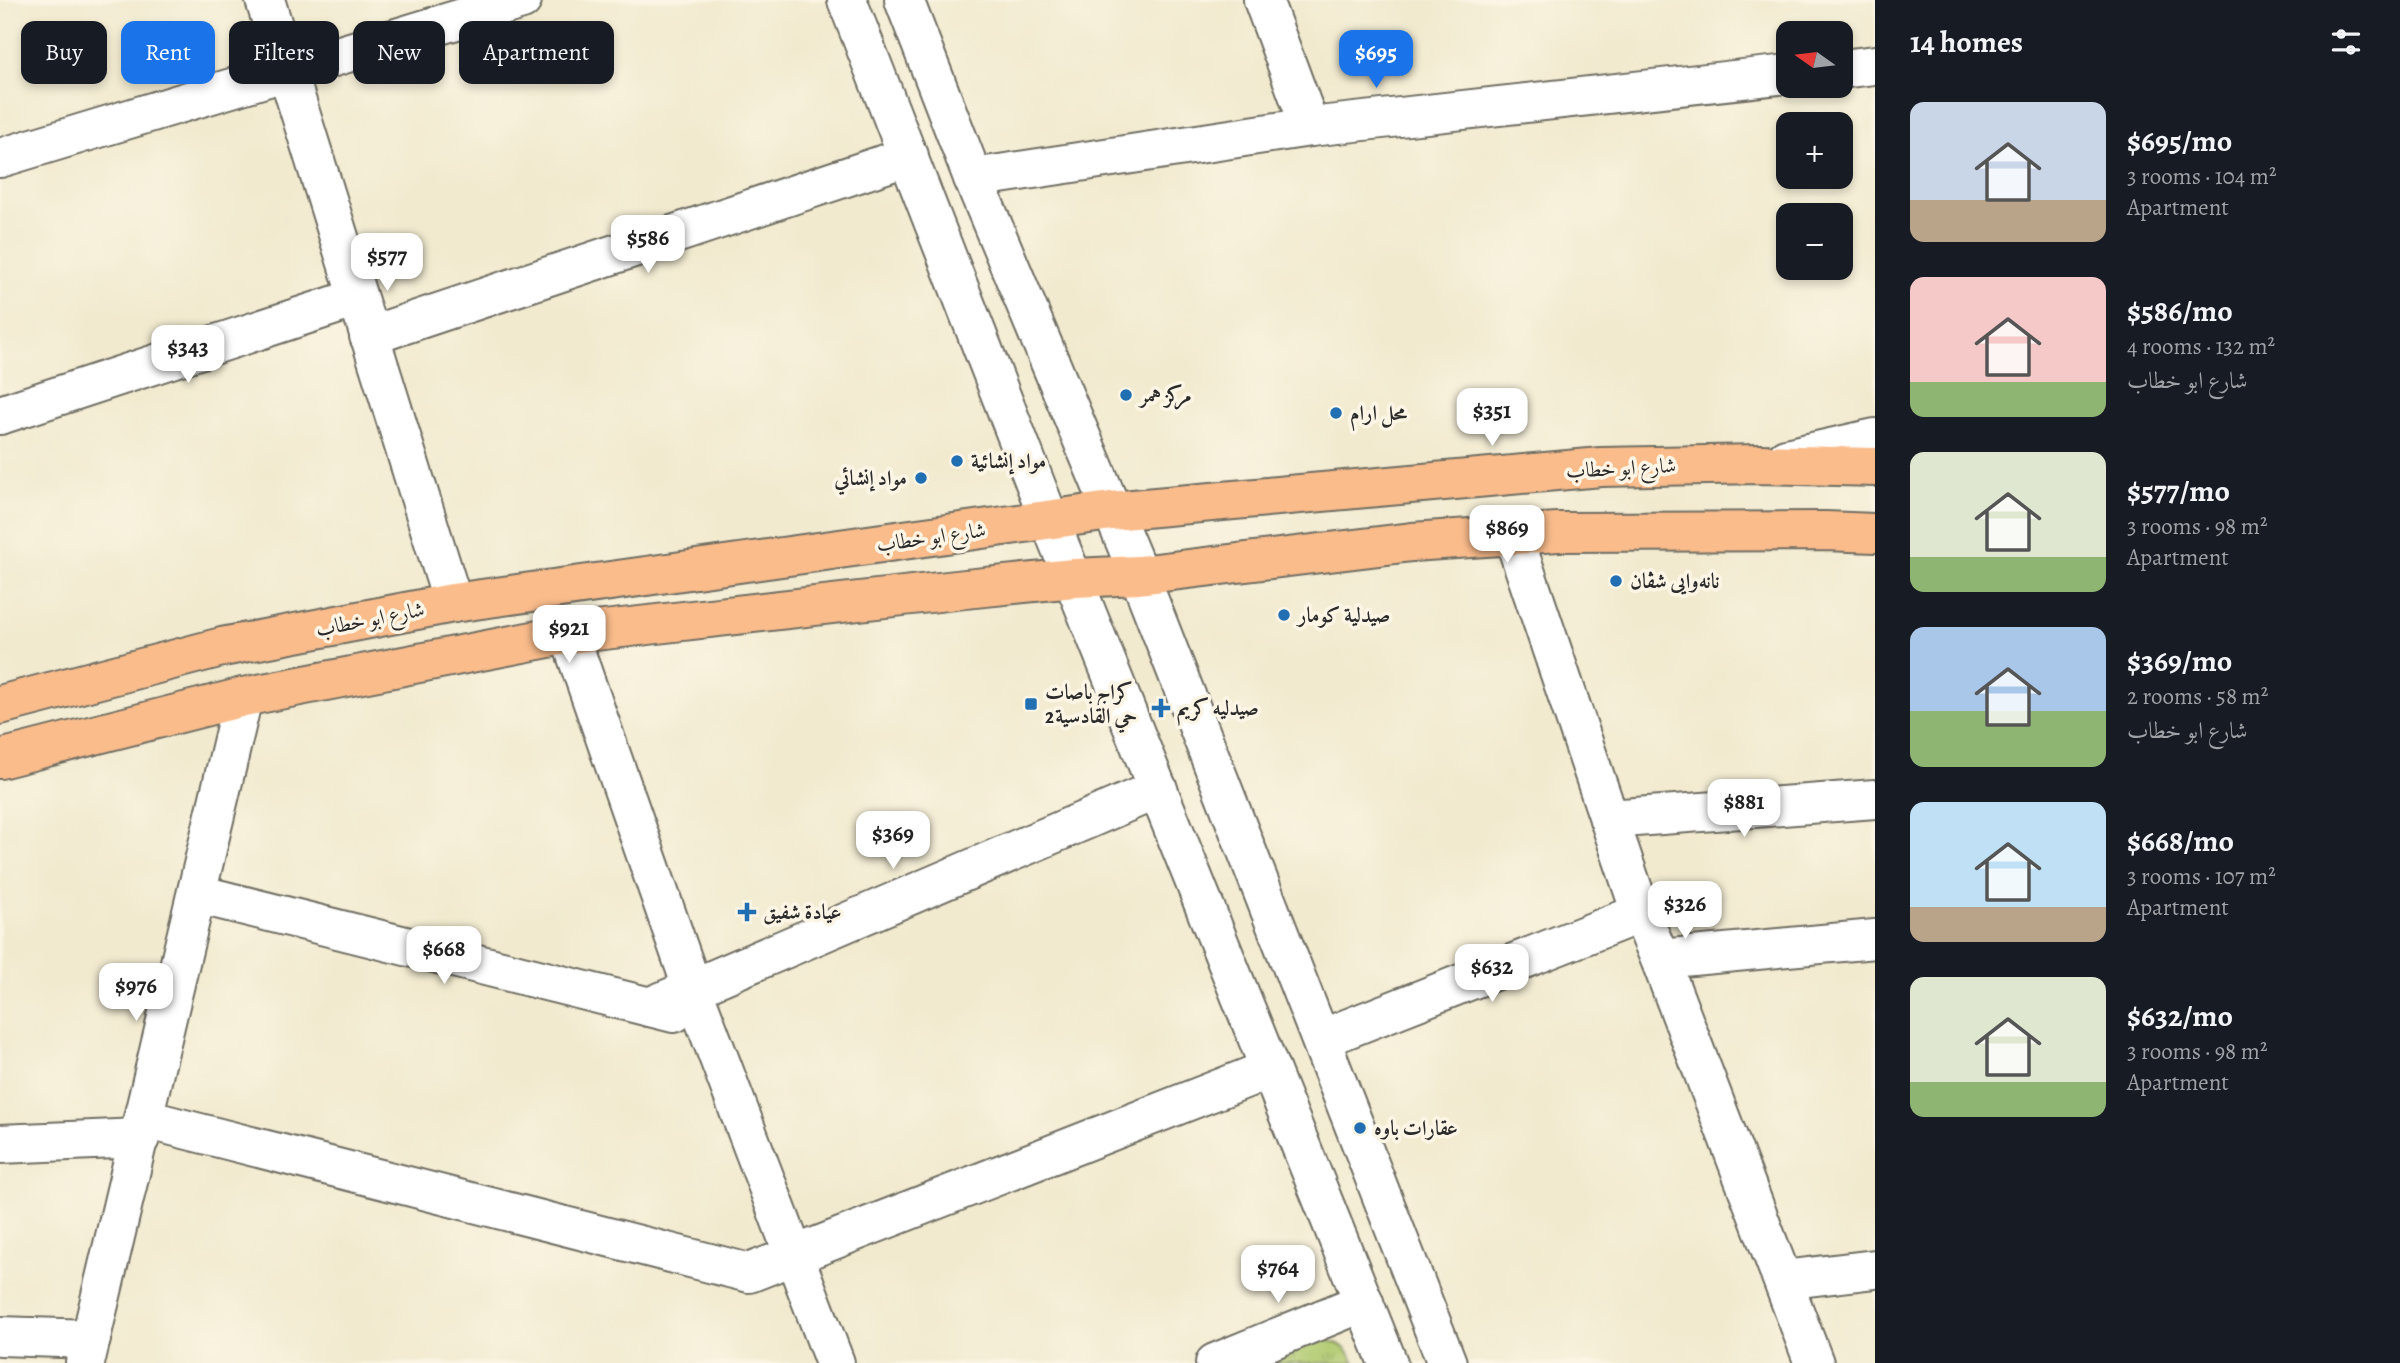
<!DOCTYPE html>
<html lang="en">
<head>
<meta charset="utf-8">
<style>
  body { margin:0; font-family:Alegreya,Amiri,serif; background:#20242c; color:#f1f3f6; height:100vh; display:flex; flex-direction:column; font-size:26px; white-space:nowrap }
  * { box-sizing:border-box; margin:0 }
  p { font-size:23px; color:#9ea1a6 }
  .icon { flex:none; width:38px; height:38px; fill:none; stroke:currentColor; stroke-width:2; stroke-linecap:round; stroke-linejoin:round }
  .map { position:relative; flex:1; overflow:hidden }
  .details { display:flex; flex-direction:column; background:#171b24; width:525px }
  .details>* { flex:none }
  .guide { position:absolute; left:21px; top:21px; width:665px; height:63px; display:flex; gap:14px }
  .needle { width:46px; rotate:284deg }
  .fabs { position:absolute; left:1776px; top:21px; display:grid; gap:14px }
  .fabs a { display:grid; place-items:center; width:77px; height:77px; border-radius:14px; background:#171b24; box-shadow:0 4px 10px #0003; font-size:35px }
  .price { position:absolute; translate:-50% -60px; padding:0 16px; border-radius:14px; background:#fff; color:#222; font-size:23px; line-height:46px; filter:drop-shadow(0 2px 4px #0008) }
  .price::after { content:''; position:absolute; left:50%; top:42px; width:21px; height:16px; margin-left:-10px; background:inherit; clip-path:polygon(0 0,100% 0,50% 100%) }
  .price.current { background:#1a73e8; color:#fff }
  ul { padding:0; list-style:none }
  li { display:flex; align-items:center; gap:21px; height:175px; padding:0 35px }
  li span { display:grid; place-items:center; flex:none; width:196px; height:140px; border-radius:14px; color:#555 }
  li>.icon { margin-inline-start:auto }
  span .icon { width:84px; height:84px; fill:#fffc; stroke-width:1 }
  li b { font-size:30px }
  h2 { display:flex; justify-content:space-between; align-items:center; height:84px; padding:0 35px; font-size:30px }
  .tag { padding:0 24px; border-radius:14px; background:#171b24; box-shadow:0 4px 10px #0003; font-size:24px; line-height:63px }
  .tag.current { background:#1a73e8; color:#fff }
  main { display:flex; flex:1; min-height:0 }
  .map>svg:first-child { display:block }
</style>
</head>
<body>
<main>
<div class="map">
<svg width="1875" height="1363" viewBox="0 0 1875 1363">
  <defs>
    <pattern id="park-tufts" width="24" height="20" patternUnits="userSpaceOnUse" patternTransform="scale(1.75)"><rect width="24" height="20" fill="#b0ca6f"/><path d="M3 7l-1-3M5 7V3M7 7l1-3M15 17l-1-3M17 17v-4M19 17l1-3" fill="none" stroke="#8fa45b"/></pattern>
  </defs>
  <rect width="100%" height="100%" fill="#fcf5e5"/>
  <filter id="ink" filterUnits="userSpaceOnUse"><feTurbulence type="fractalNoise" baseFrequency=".0143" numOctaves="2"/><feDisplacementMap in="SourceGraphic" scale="14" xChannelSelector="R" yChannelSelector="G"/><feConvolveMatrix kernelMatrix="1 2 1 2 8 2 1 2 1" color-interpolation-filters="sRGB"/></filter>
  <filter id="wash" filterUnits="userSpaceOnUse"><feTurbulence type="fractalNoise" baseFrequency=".00686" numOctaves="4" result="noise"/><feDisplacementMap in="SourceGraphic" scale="28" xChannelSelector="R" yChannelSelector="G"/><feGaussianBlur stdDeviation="1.57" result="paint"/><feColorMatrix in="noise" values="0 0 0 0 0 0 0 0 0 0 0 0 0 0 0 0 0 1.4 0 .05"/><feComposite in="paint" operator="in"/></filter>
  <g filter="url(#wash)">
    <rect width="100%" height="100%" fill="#f1eacf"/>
    <path fill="url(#park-tufts)" stroke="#6e7a4d" stroke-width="2" d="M1317 1339C1336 1340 1346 1345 1355 1363H1262Z"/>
  </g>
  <g filter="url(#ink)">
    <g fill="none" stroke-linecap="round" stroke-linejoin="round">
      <defs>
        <g id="minor">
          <polyline points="265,0 453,603"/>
          <polyline points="847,0 1049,519 1388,1363"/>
          <polyline points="904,0 973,178 1139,575 1447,1363"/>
          <polyline points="1263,0 1310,127"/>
          <polyline points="1841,69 1875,65"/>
          <polyline points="0,158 522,0"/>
          <polyline points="973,178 1310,127 1788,74"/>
          <polyline points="369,336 909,156"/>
          <polyline points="0,415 357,298"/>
          <polyline points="1786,458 1875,438"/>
          <polyline points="1513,535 1641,913 1660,959 1814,1363"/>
          <polyline points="569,634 693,990 835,1363"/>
          <polyline points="1609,819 1875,799"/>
          <polyline points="197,894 674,1013"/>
          <polyline points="1660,959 1875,939"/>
          <polyline points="649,1007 1158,789"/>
          <polyline points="1321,1039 1641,913"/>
          <polyline points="145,1119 749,1273 1270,1069"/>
          <polyline points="0,1144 140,1138"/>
          <polyline points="1783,1280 1875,1269"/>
          <polyline points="0,1336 91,1339"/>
          <polyline points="85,1363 243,697"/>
          <polyline points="1215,1363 1364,1302"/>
        </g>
        <g id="major">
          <polyline points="0,705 222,647 453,603 1111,511 1601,467 1760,464 1875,467"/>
          <polyline points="0,759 243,697 569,634 965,589 1074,578 1139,575 1412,542 1558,532 1825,531 1875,533"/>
        </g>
      </defs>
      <use href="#minor" stroke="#706e64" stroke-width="42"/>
      <use href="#major" stroke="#706e64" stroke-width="42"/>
      <use href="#minor" stroke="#fff" stroke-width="38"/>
      <use href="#major" stroke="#fabc8b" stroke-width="38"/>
    </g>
  </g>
  <g fill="#1f6fb2" stroke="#fcf5e5" stroke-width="2.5">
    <circle cx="1126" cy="395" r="7"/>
    <circle cx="1336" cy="413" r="7"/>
    <circle cx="957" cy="461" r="7"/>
    <circle cx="921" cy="478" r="7"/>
    <circle cx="1616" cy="581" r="7"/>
    <circle cx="1284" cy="615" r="7"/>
    <rect x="1024" y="697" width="14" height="14" rx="3.5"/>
    <path d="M1157.5 697.5h7v7h7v7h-7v7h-7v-7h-7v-7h7z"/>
    <path d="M743.5 901.5h7v7h7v7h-7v7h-7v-7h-7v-7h7z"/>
    <circle cx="1360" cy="1128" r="7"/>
  </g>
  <g text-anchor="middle" stroke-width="7" stroke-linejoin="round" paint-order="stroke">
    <g font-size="21" font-weight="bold" fill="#2b2b2b" stroke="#fcf5e5" text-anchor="start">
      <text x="1140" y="402">مركز همر</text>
      <text x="1350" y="420">محل ارام</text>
      <text x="971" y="468">مواد إنشائية</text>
      <text x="907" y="485" text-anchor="end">مواد إنشائي</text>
      <text x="1630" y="588">نانەوایی شڤان</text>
      <text x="1298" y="622">صيدلية كومار</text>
      <text x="1045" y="699">كراج باصات<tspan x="1045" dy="24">حي القادسية2</tspan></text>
      <text x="1177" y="715">صيدليه كريم</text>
      <text x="763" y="919">عيادة شفيق</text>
      <text x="1374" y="1135">عقارات باوه</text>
    </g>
    <g font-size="21" fill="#2b2b2b" stroke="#fcf5e5">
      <text transform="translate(1621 468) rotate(-3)" y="7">شارع ابو خطاب</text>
      <text transform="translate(931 537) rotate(-8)" y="7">شارع ابو خطاب</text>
      <text transform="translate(370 619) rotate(-11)" y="7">شارع ابو خطاب</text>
    </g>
  </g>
</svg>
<div class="fabs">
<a><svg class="needle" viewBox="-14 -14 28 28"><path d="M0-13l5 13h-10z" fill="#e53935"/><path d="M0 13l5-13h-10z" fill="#9ea1a6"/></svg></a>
<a>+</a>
<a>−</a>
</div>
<b class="price current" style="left:1376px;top:90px">$695</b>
<b class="price" style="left:648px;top:275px">$586</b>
<b class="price" style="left:387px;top:293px">$577</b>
<b class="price" style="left:188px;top:385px">$343</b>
<b class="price" style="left:1492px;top:448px">$351</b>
<b class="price" style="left:1507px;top:565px">$869</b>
<b class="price" style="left:569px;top:665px">$921</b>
<b class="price" style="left:1744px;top:839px">$881</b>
<b class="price" style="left:893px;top:871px">$369</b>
<b class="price" style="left:1685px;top:941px">$326</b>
<b class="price" style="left:444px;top:986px">$668</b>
<b class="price" style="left:1492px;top:1004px">$632</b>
<b class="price" style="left:136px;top:1023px">$976</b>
<b class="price" style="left:1278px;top:1305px">$764</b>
<div class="guide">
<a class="tag">Buy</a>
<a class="tag current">Rent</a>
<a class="tag">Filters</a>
<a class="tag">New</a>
<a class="tag">Apartment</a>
</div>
</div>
<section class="details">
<h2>14 homes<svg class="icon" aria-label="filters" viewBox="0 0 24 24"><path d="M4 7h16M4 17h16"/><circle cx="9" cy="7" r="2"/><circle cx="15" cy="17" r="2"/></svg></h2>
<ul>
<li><span style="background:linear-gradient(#c9d6e8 70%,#b9a48a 0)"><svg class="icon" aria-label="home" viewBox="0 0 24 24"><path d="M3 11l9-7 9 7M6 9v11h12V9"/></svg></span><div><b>$695/mo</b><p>3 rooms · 104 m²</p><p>Apartment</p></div></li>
<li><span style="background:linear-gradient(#f6c9c9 75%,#8fb573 0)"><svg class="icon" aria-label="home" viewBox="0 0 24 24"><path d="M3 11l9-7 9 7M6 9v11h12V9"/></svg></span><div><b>$586/mo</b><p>4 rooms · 132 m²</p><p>شارع ابو خطاب</p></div></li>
<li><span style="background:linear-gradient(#dfe7d0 75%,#8fb573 0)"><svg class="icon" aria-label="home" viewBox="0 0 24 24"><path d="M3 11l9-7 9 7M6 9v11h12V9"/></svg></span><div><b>$577/mo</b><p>3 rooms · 98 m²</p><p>Apartment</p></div></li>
<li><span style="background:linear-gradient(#a9c7e8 60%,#8fb573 0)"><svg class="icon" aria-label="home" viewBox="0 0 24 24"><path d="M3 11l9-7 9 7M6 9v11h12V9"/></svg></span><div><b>$369/mo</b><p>2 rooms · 58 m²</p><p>شارع ابو خطاب</p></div></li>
<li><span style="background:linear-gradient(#bfe0f5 75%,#b9a48a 0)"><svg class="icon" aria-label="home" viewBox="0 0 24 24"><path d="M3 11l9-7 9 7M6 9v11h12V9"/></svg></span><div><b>$668/mo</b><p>3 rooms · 107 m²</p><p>Apartment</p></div></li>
<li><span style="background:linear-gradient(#dfe7d0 75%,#8fb573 0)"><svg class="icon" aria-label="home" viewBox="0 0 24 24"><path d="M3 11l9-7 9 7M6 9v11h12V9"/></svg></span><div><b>$632/mo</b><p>3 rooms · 98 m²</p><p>Apartment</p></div></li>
</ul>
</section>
</main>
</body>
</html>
